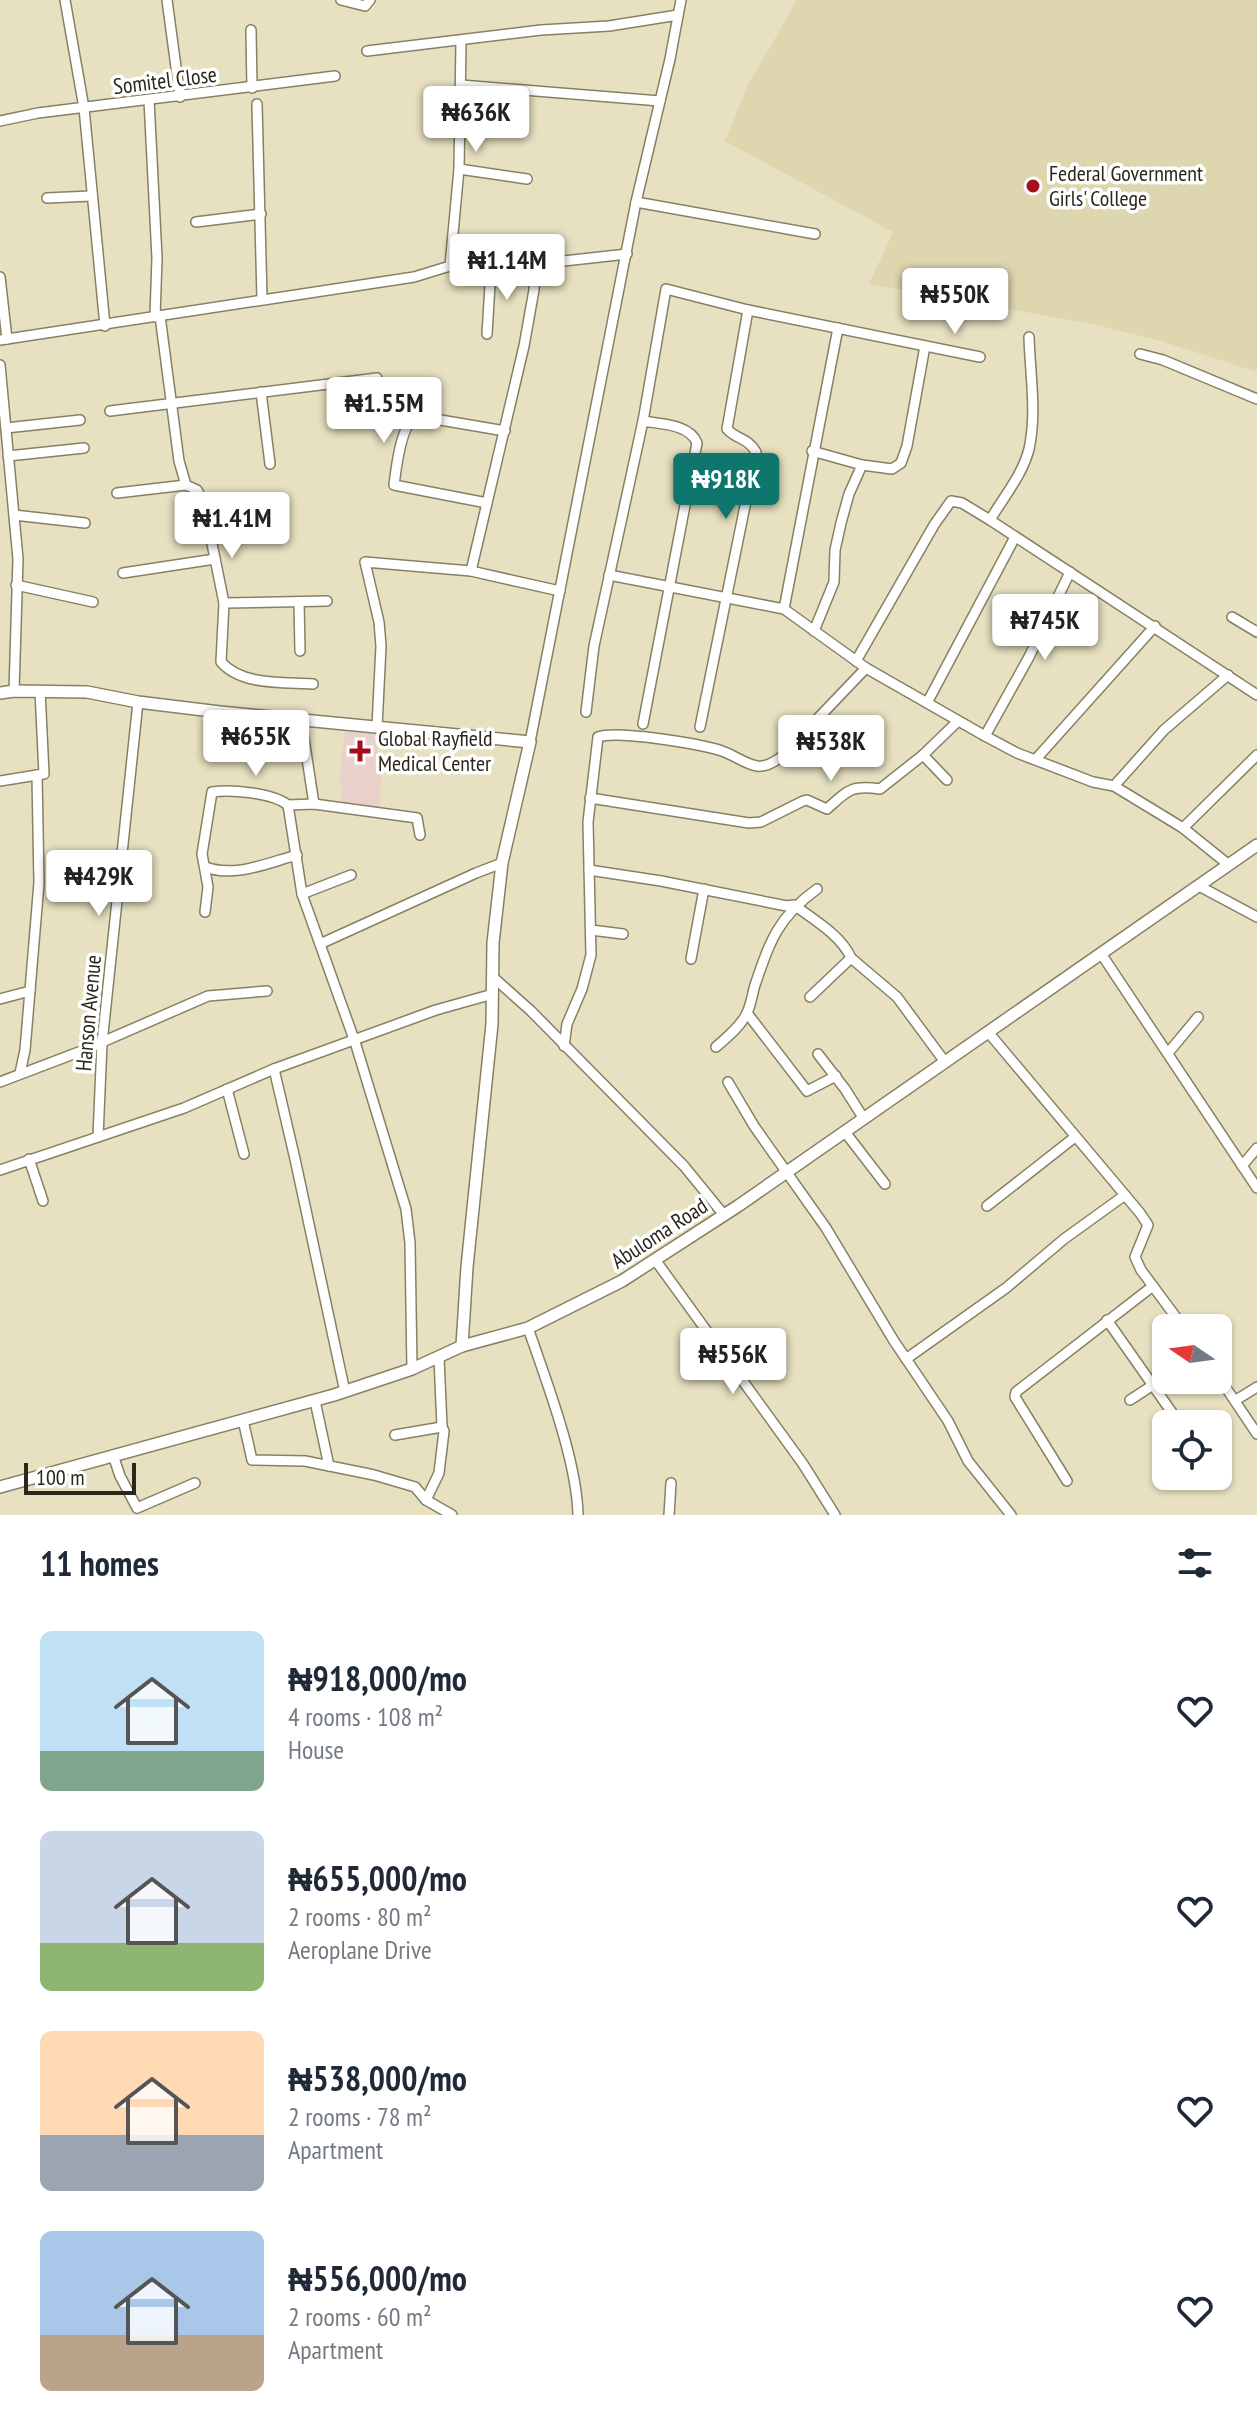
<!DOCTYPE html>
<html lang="en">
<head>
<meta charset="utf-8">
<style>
  body { margin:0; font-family:"PT Sans Narrow",sans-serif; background:#f6f6f7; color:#1f2937; height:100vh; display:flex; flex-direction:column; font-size:30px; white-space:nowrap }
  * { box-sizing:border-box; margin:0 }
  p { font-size:26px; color:#747a83 }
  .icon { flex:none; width:44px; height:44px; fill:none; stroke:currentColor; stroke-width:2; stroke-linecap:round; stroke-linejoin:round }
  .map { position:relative; height:1515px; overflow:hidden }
  .side { display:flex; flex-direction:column; background:#fff; flex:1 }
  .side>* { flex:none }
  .needle { width:52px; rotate:283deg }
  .tools { position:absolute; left:1152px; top:1314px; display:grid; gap:16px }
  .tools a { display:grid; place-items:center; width:80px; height:80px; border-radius:12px; background:#fff; box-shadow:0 2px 6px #0004; font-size:40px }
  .scale { position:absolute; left:24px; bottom:20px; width:112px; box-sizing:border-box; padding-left:8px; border:4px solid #2a281c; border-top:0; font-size:22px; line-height:28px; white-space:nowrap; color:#2a281c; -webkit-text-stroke:6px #fff; paint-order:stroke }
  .price { position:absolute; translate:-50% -68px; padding:0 18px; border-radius:8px; background:#fff; color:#222; font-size:26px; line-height:52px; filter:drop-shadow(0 2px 4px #0008) }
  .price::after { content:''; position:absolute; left:50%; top:48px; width:24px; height:18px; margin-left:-12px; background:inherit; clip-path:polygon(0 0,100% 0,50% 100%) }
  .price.selected { background:#0f766e; color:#fff }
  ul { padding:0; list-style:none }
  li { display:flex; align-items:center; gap:24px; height:200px; padding:0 40px }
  li span { display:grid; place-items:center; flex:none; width:224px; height:160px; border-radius:12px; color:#555 }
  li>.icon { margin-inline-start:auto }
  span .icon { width:96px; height:96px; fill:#fffc; stroke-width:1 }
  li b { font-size:34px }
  h2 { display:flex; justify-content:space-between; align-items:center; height:96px; padding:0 40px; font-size:34px }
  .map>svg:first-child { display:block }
</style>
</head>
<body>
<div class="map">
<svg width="1257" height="1515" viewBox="0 0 1257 1515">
  <rect width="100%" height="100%" fill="#e7e1c1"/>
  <polygon fill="#ddd6af" points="797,0 1257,0 1257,372 1161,341 1092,324 869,284 893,232 725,141 747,87"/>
  <polygon fill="#ead0ca" points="345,728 375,729 381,774 380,807 341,804 343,785 339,784"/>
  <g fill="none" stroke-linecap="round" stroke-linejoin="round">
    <defs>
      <g id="minor">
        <polyline points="65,0 84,108 105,326"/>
        <polyline points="167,0 180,97"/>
        <polyline points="341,0 365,6 370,0"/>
        <polyline points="251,30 252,88"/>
        <polyline points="367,51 541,30 609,26 678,15"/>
        <polyline points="461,85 660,101"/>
        <polyline points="149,100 157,258 155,317"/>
        <polyline points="257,104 262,299"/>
        <polyline points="0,121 38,113 335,76"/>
        <polyline points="459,169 527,179"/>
        <polyline points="47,198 91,196"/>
        <polyline points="636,202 815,234"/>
        <polyline points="196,222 261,214"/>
        <polyline points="450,266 459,169 461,41"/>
        <polyline points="0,277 7,339"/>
        <polyline points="160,316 179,461 186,485"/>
        <polyline points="487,334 491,269"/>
        <polyline points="0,340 414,277 450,266 491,269 627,254"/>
        <polyline points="1140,354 1163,360 1257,399"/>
        <polyline points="0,365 18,559 14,691"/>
        <polyline points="261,392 270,464"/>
        <polyline points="110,411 377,378"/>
        <polyline points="6,428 80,420"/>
        <polyline points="812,451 862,465 892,469 901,463 907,446 925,346"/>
        <polyline points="8,456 84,448"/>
        <path d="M117 493 186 485 197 490 204 504 224 603 221 662C242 686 284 682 313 684"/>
        <path d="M487 503 394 485C396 469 401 422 417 416L505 431"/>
        <polyline points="14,515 85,523"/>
        <path d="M990 520C1003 498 1023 474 1029 449 1037 413 1030 373 1029 337"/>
        <polyline points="471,571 524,346 534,290 535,264"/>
        <polyline points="123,573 215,559"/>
        <polyline points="609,575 784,609 866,668 985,736 1017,753 1093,782 1114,786 1183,828 1229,865"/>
        <polyline points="16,585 93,602"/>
        <polyline points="299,602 300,651"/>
        <polyline points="224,603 327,601"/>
        <polyline points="784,609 838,328"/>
        <polyline points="1232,617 1257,632"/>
        <polyline points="814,631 834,582 835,550 841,523 849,494 862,465"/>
        <polyline points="856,661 934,525 951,501 962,503 990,520 1257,695"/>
        <polyline points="927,703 1015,537"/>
        <polyline points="586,712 594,646 643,421 666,289 748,310 980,357"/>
        <polyline points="301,719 314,804"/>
        <path d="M643 724 697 443C690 424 660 424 643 421"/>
        <polyline points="377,727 381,646 379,622 365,562 471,571 560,591"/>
        <path d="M700 727 756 452C747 437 737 440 727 429L748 310"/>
        <polyline points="985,736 1029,657 1070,572"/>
        <polyline points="530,742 636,202 670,59 681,0"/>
        <polyline points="1036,759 1155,626"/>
        <polyline points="947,780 923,755 958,721"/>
        <polyline points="0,781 37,775"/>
        <polyline points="1114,786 1164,730 1228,675"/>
        <path d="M590 798 749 823 761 822 803 801 807 800 827 809C848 790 851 785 880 789L923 755"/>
        <polyline points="288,805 302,894 355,1042 406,1209 410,1243 412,1369"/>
        <polyline points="1183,828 1257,755"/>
        <path d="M205 867C235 878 267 863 297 855"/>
        <path d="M589 870 661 881 787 906 794 905C813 919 842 936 851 958L897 997 945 1062"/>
        <polyline points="1199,886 1257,917"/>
        <polyline points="302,894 351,875"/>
        <path d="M205 912 208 887 202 854 212 792C231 789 273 793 288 805L314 804 410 817 417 818 420 835"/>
        <polyline points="591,930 623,934"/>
        <polyline points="320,944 476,873 502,863"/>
        <polyline points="1102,955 1257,1188"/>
        <polyline points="691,959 704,889"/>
        <polyline points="493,977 531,1011 684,1166 724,1215"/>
        <polyline points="810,997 851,958"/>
        <polyline points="0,999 30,991"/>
        <polyline points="747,1013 807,1091 836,1076"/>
        <polyline points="988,1032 1140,1213 1148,1225 1135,1257 1141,1270 1184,1328"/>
        <path d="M564 1046 567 1024 582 989 591 955 588 822 598 737C617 730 701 744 722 751 734 755 745 764 757 766 766 767 772 763 780 758L866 668"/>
        <path d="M716 1047C727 1037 739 1028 746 1015 751 1006 752 995 755 985 770 941 778 917 817 889"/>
        <polyline points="1168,1053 1198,1017"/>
        <polyline points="818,1054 845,1089 864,1119"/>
        <polyline points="274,1069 295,1159 345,1392"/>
        <polyline points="20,1073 25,1050 39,883 37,775 44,774 40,691"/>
        <polyline points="0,1082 84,1050 208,996 267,991"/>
        <polyline points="728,1082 754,1126 826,1228 894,1341 948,1421 968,1461 1011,1515"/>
        <polyline points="227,1089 244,1154"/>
        <polyline points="845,1132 885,1184"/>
        <polyline points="98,1137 102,1043 138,702"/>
        <polyline points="29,1159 43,1201"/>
        <polyline points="1242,1166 1257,1148"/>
        <polyline points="0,1170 184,1108 274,1069 436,1010 493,994"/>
        <polyline points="987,1206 1075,1137"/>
        <polyline points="656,1261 803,1464 835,1515"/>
        <polyline points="1107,1320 1180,1424"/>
        <path d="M528 1328C546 1380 577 1461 578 1515"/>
        <polyline points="906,1359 1006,1288 1064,1239 1125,1195"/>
        <polyline points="1218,1376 1257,1434"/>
        <polyline points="1130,1400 1153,1385"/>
        <polyline points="1236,1400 1257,1387"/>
        <polyline points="315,1401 329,1466"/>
        <polyline points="243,1420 252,1460 305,1461 374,1475 415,1487 426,1500 452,1515"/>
        <polyline points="395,1435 442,1427 439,1358"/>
        <polyline points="113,1455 120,1476 137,1508 195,1483"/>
        <polyline points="1067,1481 1015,1397 1016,1392 1153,1286"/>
        <polyline points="426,1500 439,1473 444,1431 442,1427"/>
        <polyline points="669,1515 671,1483"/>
      </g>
      <g id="tertiary">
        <polyline points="0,693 14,691 87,692 138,702 220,712 530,742 502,863 493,943 492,1024 467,1267 462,1346"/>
        <polyline points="0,1487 334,1395 412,1369 462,1346 528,1328 622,1281 738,1206 1257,845"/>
      </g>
    </defs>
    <use href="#minor" stroke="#868163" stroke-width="12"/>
    <use href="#tertiary" stroke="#868163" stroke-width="14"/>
    <use href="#minor" stroke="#fff" stroke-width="9"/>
    <use href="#tertiary" stroke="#fff" stroke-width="11"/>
  </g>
  <g fill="#a60e1c" stroke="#fff" stroke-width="3">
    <circle cx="1033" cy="186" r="8"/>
    <path d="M356 739h8v8h8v8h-8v8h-8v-8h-8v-8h8z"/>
  </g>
  <g text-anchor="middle" stroke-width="7" stroke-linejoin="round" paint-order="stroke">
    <g font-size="22" fill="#2a281c" stroke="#fff">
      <text transform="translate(165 80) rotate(-7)" y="8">Somitel Close</text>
      <text transform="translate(88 1013) rotate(-85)" y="8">Hanson Avenue</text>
      <text transform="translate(659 1233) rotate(-33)" y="8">Abuloma Road</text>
    </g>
    <g font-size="22" fill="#2a281c" stroke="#fff" text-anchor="start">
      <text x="1049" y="181">Federal Government<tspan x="1049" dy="25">Girls' College</tspan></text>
      <text x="378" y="746">Global Rayfield<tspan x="378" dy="25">Medical Center</tspan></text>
    </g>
  </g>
</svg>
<div class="tools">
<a><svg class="needle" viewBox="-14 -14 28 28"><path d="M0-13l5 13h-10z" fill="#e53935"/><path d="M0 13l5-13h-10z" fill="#747a83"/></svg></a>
<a><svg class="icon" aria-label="locate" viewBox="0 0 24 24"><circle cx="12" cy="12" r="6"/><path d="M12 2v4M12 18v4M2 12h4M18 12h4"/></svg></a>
</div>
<div class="scale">100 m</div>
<b class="price" style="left:476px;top:154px">₦636K</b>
<b class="price" style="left:507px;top:302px">₦1.14M</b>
<b class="price" style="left:955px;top:336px">₦550K</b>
<b class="price" style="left:384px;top:445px">₦1.55M</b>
<b class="price selected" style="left:726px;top:521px">₦918K</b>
<b class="price" style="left:232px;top:560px">₦1.41M</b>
<b class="price" style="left:1045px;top:662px">₦745K</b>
<b class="price" style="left:256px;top:778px">₦655K</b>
<b class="price" style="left:831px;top:783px">₦538K</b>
<b class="price" style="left:99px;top:918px">₦429K</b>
<b class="price" style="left:733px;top:1396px">₦556K</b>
</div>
<section class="side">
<h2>11 homes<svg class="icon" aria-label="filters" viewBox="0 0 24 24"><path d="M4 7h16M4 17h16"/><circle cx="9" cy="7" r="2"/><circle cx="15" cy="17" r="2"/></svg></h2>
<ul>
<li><span style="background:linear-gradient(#bfe0f5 75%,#7fa58c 0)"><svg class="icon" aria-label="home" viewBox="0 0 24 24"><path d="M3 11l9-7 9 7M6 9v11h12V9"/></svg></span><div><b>₦918,000/mo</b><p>4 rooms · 108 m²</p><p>House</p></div><svg class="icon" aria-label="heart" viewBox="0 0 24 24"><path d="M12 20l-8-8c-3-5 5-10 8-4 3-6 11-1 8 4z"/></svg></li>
<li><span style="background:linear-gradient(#c9d6e8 70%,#8fb573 0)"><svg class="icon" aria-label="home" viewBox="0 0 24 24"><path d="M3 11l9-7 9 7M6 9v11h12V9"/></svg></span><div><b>₦655,000/mo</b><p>2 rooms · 80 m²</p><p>Aeroplane Drive</p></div><svg class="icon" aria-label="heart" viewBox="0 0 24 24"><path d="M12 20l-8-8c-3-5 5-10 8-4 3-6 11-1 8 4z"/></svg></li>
<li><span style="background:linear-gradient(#ffd9b3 65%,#9aa5b1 0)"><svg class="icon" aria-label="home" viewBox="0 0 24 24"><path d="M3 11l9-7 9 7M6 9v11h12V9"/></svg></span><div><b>₦538,000/mo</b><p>2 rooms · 78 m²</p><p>Apartment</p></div><svg class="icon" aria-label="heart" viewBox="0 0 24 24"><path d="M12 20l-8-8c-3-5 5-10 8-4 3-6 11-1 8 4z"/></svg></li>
<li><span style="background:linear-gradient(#a9c7e8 65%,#b9a48a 0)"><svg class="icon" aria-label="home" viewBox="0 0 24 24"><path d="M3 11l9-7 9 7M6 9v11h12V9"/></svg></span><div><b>₦556,000/mo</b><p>2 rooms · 60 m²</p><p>Apartment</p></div><svg class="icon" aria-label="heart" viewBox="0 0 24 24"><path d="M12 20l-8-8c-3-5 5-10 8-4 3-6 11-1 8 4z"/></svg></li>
</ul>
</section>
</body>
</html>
